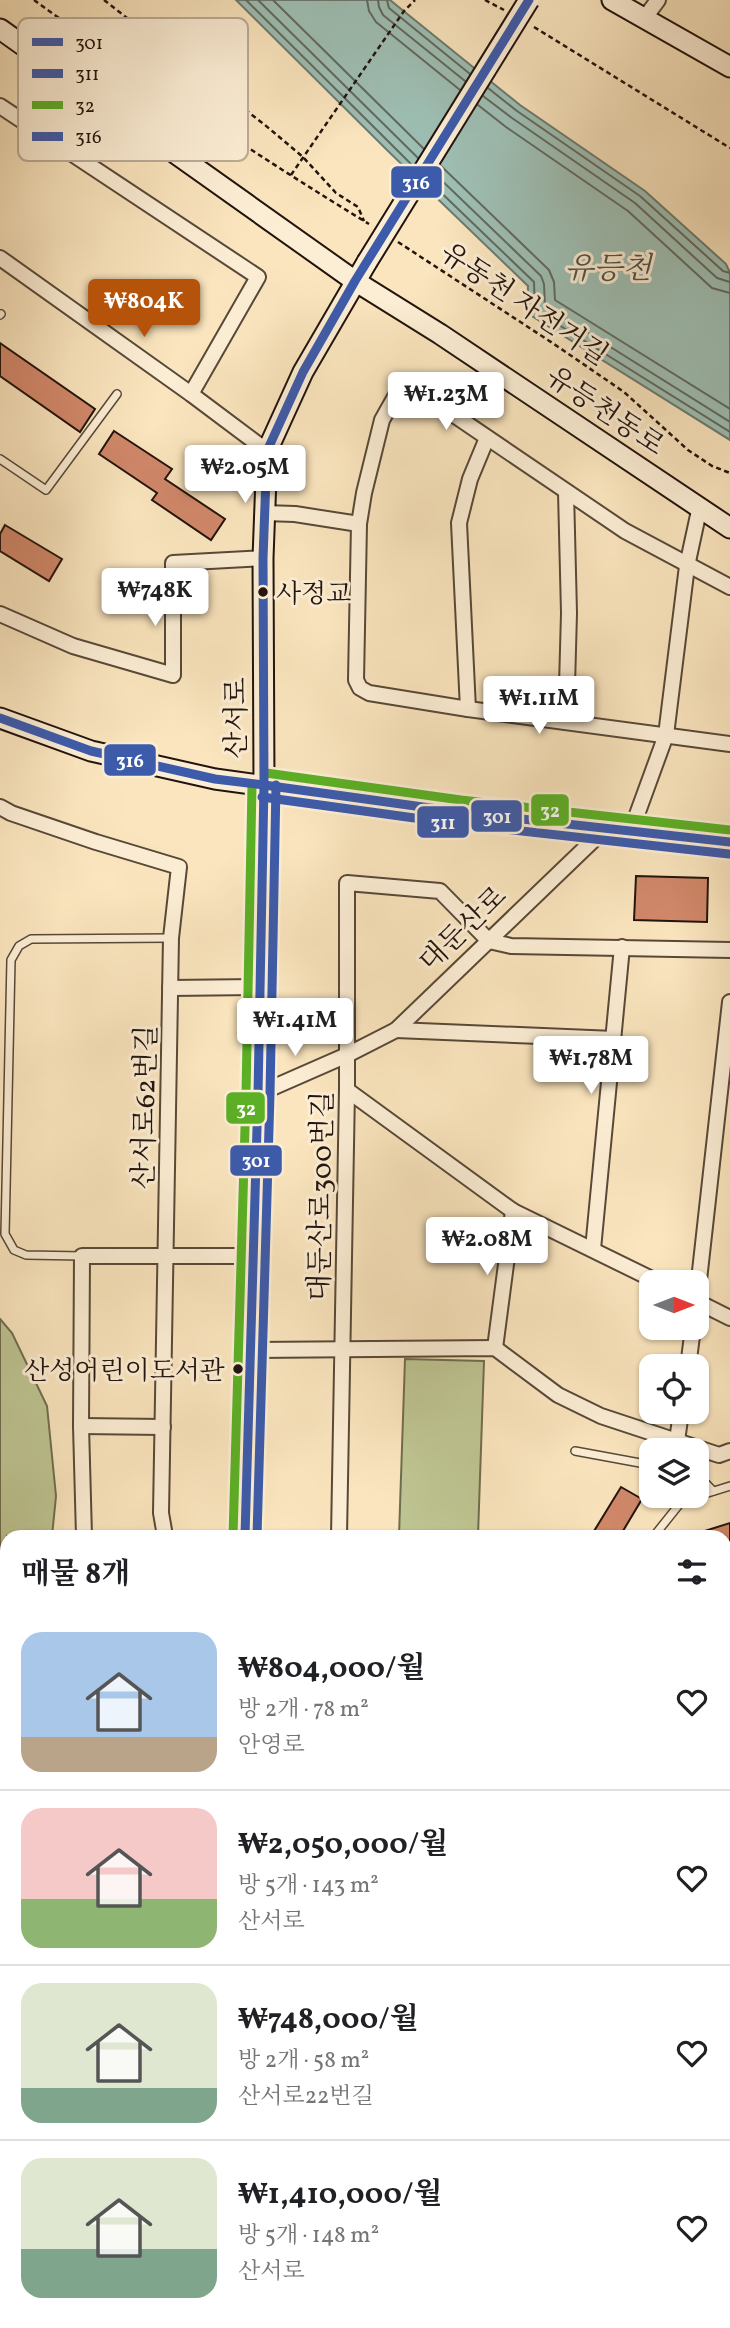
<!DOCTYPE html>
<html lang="ko">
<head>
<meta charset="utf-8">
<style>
  body { margin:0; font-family:Vollkorn,"Noto Serif KR",serif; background:#f6f6f6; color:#202124; height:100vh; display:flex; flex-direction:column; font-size:26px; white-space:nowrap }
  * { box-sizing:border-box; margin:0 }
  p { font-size:23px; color:#757577 }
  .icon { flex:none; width:38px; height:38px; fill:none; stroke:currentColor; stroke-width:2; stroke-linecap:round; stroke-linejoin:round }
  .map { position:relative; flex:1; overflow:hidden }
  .panel { position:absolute; left:0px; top:1530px; width:732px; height:800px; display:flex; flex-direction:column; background:#fff; border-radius:21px 21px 0 0; box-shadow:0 2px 5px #0004 }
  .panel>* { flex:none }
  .needle { width:46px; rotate:90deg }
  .tools { position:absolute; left:639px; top:1270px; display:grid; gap:14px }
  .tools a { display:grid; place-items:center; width:70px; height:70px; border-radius:14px; background:#fff; box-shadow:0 2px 5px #0004; font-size:35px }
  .price { position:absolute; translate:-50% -60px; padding:0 16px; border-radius:7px; background:#fff; color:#222; font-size:23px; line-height:46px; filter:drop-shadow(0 2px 4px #0008) }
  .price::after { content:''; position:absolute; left:50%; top:42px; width:21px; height:16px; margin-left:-10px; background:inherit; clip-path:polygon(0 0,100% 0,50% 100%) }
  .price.current { background:#b45309; color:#fff }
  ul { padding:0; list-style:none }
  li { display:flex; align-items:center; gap:21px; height:175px; padding:0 21px }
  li+li { border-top:2px solid #e0e0e0 }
  li span { display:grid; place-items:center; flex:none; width:196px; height:140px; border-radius:21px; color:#555 }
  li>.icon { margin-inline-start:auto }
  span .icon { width:84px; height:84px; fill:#fffc; stroke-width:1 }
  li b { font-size:30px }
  h2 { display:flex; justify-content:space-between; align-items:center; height:84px; padding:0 21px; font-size:30px }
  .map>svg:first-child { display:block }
</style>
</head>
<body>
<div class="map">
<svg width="730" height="2328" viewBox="0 0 730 2328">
  <rect width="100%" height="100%" fill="#fae5be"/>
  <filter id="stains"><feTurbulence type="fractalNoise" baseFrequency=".00286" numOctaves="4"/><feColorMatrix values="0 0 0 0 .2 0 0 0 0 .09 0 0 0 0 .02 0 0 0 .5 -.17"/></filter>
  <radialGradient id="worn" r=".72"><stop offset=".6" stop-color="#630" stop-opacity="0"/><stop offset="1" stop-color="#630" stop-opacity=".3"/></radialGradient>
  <g fill="#bec592" stroke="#706c4f" stroke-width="2">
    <polygon points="0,1319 12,1333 47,1406 56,1496 52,1536 7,1536 7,1796 0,1802"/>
    <polygon points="405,1359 484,1361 478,1536 399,1536"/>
    <polygon points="725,1694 730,1695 730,2328 180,2328 180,2322 724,2322"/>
    <polygon points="19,2322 106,2322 107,2328 16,2328"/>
  </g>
  <polygon fill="#9ebfb4" stroke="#6c7a71" stroke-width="2" points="236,0 390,0 520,105 645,191 726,264 730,273 730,440 527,313 528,286 388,151"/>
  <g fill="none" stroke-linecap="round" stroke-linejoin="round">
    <g stroke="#606960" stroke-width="2">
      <polyline points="246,0 413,166"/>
      <polyline points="258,0 418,158"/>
      <polyline points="273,0 424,149"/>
      <polyline points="367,0 369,11 376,22 460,90"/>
      <polyline points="378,0 379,7 383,15 465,81"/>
      <polyline points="387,0 389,8 470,74"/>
      <polyline points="488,88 517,111 640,196 723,271 730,273"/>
      <polyline points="483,96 512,118 635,203 717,278 730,282"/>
      <polyline points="478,105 506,127 628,211 712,288 730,293"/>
      <polyline points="440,165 549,270 554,282 555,300 730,409"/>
      <polyline points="435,174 541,276 544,284 545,306 730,422"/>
      <polyline points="430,182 534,282 535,310 730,432"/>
    </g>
  </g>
  <g fill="#d1886a" stroke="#22130c" stroke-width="2">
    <polygon points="0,343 95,409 80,432 0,376"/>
    <polygon points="114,431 172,469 165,479 225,519 211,540 152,500 157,493 99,454"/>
    <polygon points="5,525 62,559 49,581 0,551 0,534"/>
    <polygon points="636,876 708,878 707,922 634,920"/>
    <polygon points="621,1487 642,1499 620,1536 591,1536"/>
    <polygon points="730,1523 730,1549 724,1551 724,1536 689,1536"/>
  </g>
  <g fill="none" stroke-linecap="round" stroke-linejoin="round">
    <defs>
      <g id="lane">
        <polyline points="0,315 1,314"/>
        <polyline points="0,459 46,490 117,394"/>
        <polyline points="82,1256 26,1255 14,1250 5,1234 11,960 19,946 31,939 171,938"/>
        <polyline points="575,1451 651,1465"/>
        <polyline points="696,1473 713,1491"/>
        <polyline points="654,1536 682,1501 730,1486"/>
        <polyline points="724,1566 730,1564"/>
      </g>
      <g id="street">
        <polyline points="644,19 658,0"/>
        <polyline points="0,106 258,277 191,394"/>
        <polyline points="0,258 191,394 267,451"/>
        <polyline points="264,513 295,514 359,524"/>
        <polyline points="730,587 625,531 404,381 382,420 364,493 359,524 356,680 360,688 369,693 468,709 730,744"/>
        <polyline points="0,614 73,646 173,675 173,563 263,558"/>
        <polyline points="468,709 459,523 470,479 487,438"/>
        <polyline points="566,722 569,613 566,492"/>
        <polyline points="0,807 11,813 96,842 179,867 171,938 161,1513 165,1536"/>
        <polyline points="631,831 666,735 687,566 700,506"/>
        <polyline points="170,988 260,987"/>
        <polyline points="396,1030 614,1039"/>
        <polyline points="347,1090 513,1211 660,1283"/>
        <polyline points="258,1094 347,1055 396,1030 606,828"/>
        <polyline points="593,1249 622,947"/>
        <polyline points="696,1301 730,1318"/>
        <polyline points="696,1307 730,1002"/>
        <polyline points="495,1348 513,1211"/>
        <polyline points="250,1350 495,1348 558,1395 601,1416 719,1455 730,1451"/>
        <polyline points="688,1367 693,1328"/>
        <polyline points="81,1426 163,1427"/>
        <polyline points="677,1441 681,1412"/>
        <polyline points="84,1536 81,1426 82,1256 253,1256"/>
        <polyline points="339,1536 347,1090 347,883 440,891 489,941 511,946 730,950"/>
        <polyline points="0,1993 7,1974"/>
        <polyline points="0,2009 7,2015"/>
        <polyline points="0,2092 7,2098"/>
      </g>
      <g id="secondary">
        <polyline points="612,0 730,67"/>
        <polyline points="0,29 355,281 440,334 730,528"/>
        <polyline points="0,718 91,751 215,779 459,812 730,842"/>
        <polyline points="245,1536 258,1094 264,785 263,558 267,451 303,372 367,262"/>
        <polyline points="0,1930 7,1932"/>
      </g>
    </defs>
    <use href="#lane" stroke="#584838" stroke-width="10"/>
    <use href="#street" stroke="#584838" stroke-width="18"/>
    <use href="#secondary" stroke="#22130c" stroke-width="23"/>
    <g stroke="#22130c" stroke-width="2.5" stroke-dasharray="5 3.5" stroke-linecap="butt">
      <path d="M34 0C143 79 254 154 369 224"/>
      <polyline points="104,0 265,125 303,157 336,193 358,207 364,221"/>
      <polyline points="485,0 504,10"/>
      <polyline points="534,27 730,148"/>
      <polyline points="137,103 151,82"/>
      <polyline points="291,175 404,11 415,0"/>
      <polyline points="398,242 554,344 624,392 688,450 712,466 730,473"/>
    </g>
    <use href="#lane" stroke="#fceed5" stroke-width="7"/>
    <use href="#street" stroke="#fceed5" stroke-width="14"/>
    <use href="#secondary" stroke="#fceed5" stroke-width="19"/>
    <defs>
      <polyline id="secondary-bridge" points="367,262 529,0"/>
    </defs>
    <use href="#secondary-bridge" stroke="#22130c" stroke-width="23" stroke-linecap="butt"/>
    <use href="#secondary-bridge" stroke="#fceed5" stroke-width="19"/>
    <defs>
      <g id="bus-1">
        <polyline points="264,785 459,812 730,842"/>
        <polyline points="245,1536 258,1094 264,785"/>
      </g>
      <g id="bus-2">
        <polyline points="262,797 458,824 729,854"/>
        <polyline points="257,1536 270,1094 276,785"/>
      </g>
      <g id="bus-3">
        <polyline points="266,773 461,800 730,830"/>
        <polyline points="233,1536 246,1094 252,785"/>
      </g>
      <g id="bus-4">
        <polyline points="0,718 91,751 215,779 264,785"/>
        <polyline points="264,785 263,558 267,451 303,372 355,281 529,0"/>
      </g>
    </defs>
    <use href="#bus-1" stroke="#fceed5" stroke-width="14"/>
    <use href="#bus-2" stroke="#fceed5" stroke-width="14"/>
    <use href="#bus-3" stroke="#fceed5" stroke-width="14"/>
    <use href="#bus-4" stroke="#fceed5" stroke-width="14"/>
    <use href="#bus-1" stroke="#3d5bab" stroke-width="9"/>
    <use href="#bus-2" stroke="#3d5bab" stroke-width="9"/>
    <use href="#bus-3" stroke="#5bb025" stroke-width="9"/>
    <use href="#bus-4" stroke="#3d5bab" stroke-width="9"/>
  </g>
  <g fill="#22130c" stroke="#fceed5" stroke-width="2.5">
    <circle cx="263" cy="592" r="6"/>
    <circle cx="238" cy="1369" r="6"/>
  </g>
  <g text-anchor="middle" stroke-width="6" stroke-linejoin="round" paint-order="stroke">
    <g font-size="26" fill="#22130c" stroke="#fceed5" text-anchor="start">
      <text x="276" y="602">사정교</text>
      <text x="225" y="1379" text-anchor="end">산성어린이도서관</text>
    </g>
    <g font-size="28" fill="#22130c" stroke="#fceed5">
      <text transform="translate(525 303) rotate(34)" y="10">유동천 자전거길</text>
      <text transform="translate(606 410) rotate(34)" y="10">유등천동로</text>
      <text transform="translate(235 718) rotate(-90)" y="10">산서로</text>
      <text transform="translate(462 928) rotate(-44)" y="10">대둔산로</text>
      <text transform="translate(144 1107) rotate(-89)" y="10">산서로62번길</text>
      <text transform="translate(320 1196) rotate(-89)" y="10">대둔산로300번길</text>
    </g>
    <g font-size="30" font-style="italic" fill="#4d4f47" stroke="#fceed5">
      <text x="608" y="278">유등천</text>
    </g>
  </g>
  <rect x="18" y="18" width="230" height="143" rx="10" fill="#fceed5" stroke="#bbac99" stroke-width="2"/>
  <rect x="32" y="38" width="31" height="8" fill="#3d5bab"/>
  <rect x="32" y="69" width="31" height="9" fill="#3d5bab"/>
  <rect x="32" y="101" width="31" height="8" fill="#5bb025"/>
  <rect x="32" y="132" width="31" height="9" fill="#3d5bab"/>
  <g font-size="19" fill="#22130c">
    <text x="75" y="49">301</text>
    <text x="75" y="80">311</text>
    <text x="75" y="112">32</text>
    <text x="75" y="143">316</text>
  </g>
  <g stroke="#fceed5" stroke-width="2.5">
    <rect x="390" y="165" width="53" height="34" rx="7" fill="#3d5bab"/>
    <rect x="103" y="743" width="54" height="34" rx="7" fill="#3d5bab"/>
    <rect x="530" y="793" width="40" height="34" rx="7" fill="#5bb025"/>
    <rect x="470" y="799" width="53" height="34" rx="7" fill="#3d5bab"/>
    <rect x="416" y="805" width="54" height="34" rx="7" fill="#3d5bab"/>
    <rect x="225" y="1091" width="41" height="34" rx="7" fill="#5bb025"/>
    <rect x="229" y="1144" width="54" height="33" rx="7" fill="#3d5bab"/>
  </g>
  <g font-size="19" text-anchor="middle" font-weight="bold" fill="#fff">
    <text x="416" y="189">316</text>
    <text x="130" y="767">316</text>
    <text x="550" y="817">32</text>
    <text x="497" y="823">301</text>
    <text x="443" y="829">311</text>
    <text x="246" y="1115">32</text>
    <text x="256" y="1167">301</text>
  </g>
  <rect width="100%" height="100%" filter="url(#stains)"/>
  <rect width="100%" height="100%" fill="url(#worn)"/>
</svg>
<div class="tools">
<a><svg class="needle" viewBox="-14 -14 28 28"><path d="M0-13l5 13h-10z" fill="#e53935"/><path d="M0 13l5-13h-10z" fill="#757577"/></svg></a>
<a><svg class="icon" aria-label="locate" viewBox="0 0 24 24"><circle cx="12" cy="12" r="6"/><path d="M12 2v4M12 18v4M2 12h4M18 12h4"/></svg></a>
<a><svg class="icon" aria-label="layers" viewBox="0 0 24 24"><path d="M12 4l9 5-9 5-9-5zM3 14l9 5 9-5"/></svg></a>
</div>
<b class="price current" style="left:144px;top:339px">₩804K</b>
<b class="price" style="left:446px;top:432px">₩1.23M</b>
<b class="price" style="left:245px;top:505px">₩2.05M</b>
<b class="price" style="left:155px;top:628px">₩748K</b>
<b class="price" style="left:539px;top:736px">₩1.11M</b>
<b class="price" style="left:295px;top:1058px">₩1.41M</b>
<b class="price" style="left:591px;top:1096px">₩1.78M</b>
<b class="price" style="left:487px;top:1277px">₩2.08M</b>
<section class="panel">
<h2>매물 8개<svg class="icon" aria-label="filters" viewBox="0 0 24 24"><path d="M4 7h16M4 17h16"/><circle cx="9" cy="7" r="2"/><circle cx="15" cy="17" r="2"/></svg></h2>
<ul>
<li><span style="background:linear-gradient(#a9c7e8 75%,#b9a48a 0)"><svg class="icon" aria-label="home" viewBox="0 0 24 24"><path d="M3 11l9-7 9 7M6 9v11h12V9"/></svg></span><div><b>₩804,000/월</b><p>방 2개 · 78 m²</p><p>안영로</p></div><svg class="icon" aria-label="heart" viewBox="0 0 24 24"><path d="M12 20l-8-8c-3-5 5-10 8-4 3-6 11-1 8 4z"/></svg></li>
<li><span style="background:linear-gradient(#f6c9c9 65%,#8fb573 0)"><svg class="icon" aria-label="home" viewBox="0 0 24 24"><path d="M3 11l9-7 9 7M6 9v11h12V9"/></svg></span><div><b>₩2,050,000/월</b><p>방 5개 · 143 m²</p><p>산서로</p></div><svg class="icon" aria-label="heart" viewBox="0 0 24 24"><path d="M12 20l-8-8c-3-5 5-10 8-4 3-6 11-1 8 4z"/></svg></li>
<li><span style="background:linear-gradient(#dfe7d0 75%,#7fa58c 0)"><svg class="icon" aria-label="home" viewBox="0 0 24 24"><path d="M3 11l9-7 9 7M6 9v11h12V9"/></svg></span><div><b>₩748,000/월</b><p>방 2개 · 58 m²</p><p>산서로22번길</p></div><svg class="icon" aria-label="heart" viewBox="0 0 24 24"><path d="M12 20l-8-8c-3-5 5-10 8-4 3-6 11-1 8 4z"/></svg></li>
<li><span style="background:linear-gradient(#dfe7d0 65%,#7fa58c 0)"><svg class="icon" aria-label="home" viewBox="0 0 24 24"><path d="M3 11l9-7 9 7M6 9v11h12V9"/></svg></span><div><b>₩1,410,000/월</b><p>방 5개 · 148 m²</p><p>산서로</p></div><svg class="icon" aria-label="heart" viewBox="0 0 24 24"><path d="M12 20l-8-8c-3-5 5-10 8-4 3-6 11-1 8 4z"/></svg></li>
</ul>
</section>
</div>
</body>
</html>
